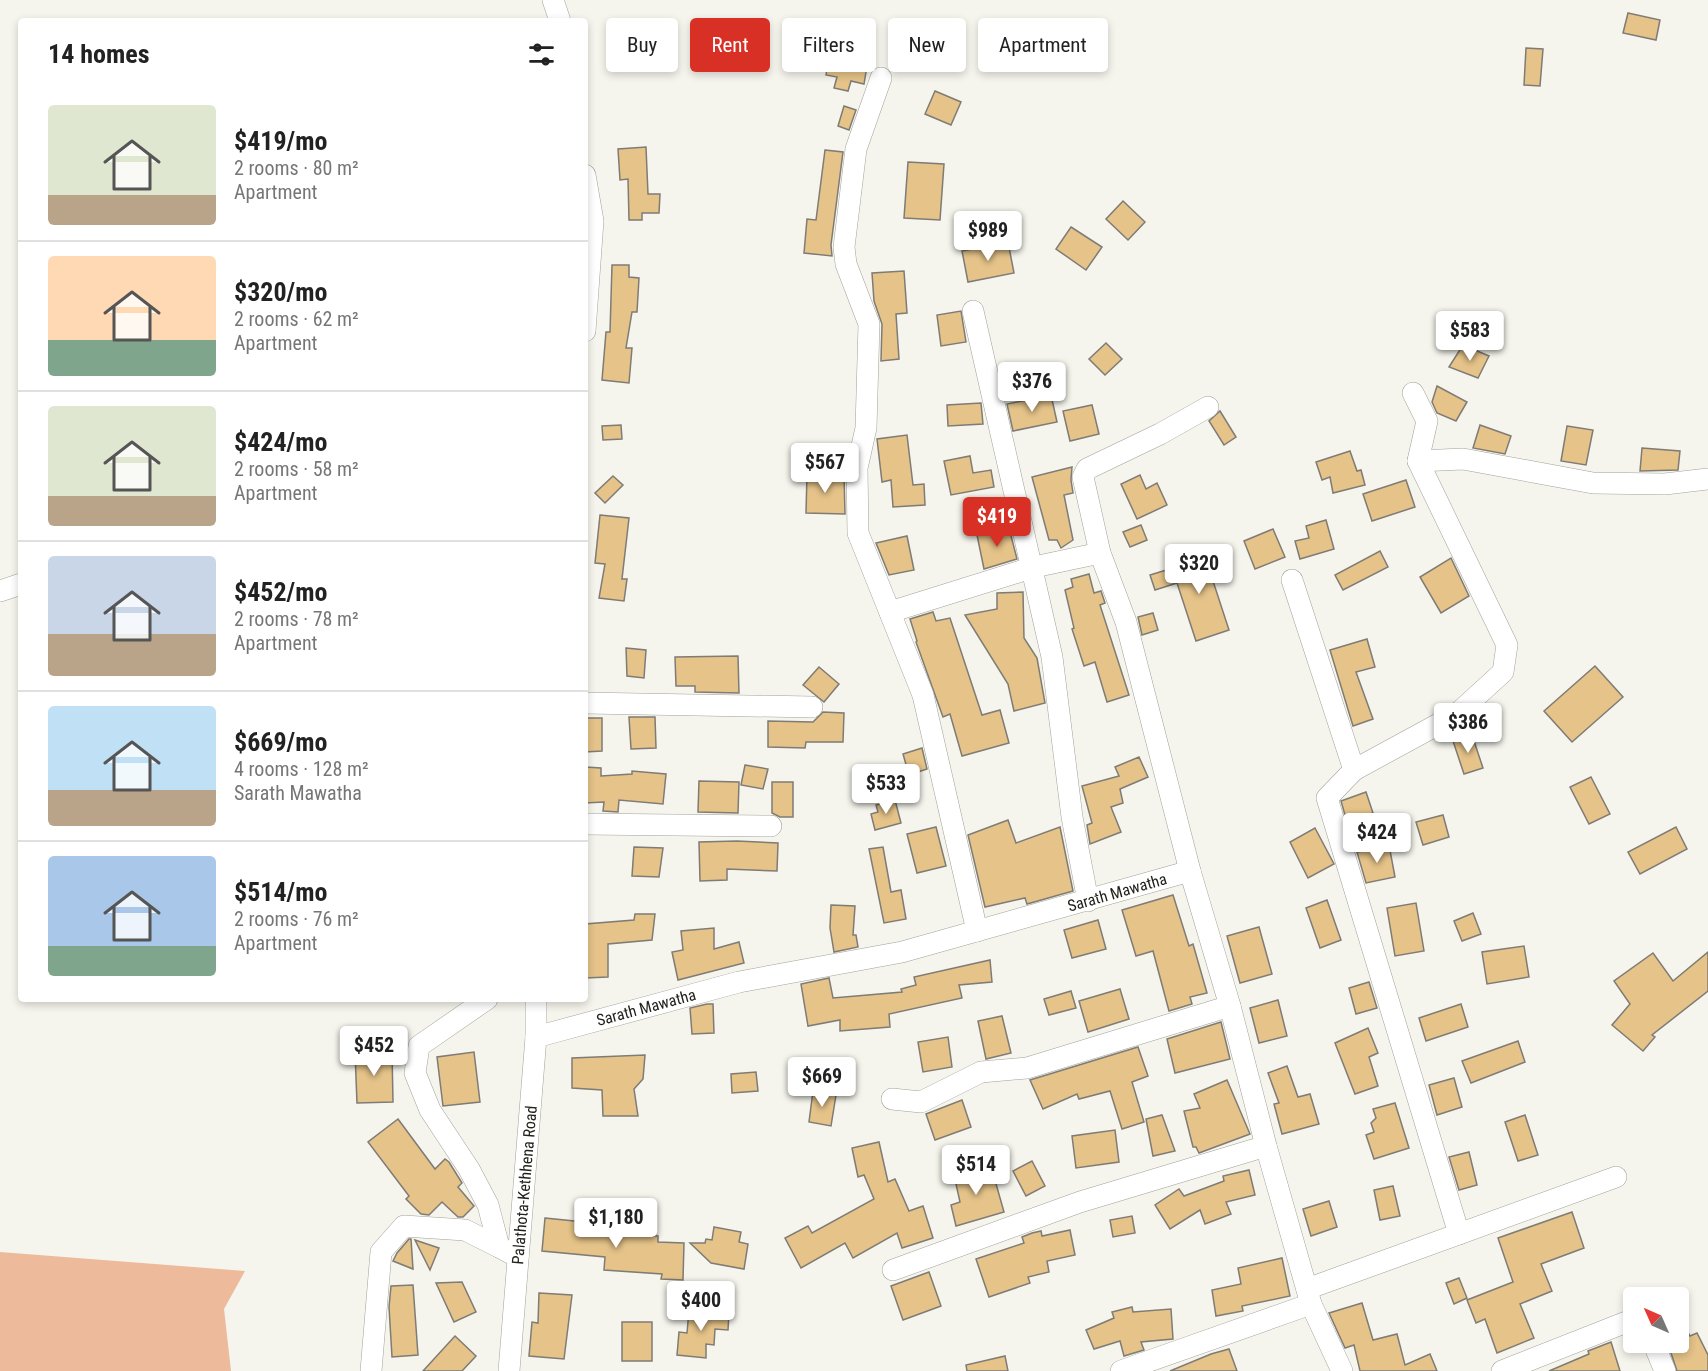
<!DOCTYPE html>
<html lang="en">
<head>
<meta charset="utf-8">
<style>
  body { margin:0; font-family:"Roboto Condensed",sans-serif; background:#f2f2f2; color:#222; height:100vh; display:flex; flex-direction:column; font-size:22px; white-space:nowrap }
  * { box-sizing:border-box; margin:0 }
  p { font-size:20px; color:#767676 }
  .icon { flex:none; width:33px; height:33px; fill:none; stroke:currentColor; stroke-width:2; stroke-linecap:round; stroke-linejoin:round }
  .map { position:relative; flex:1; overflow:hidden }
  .sheet { position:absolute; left:18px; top:18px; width:570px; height:984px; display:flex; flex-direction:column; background:#fff; border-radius:6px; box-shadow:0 3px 9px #0003 }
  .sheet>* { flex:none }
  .guide { position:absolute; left:606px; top:18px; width:570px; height:54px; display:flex; gap:12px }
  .needle { width:39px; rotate:315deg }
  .tools { position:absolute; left:1623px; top:1287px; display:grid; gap:12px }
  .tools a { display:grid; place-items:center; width:66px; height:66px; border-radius:6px; background:#fff; box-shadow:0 3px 9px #0003; font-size:30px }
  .price { position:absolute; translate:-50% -51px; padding:0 14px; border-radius:6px; background:#fff; color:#222; font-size:20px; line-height:39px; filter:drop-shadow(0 2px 3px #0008) }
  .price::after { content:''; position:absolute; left:50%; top:36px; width:18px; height:14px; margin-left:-9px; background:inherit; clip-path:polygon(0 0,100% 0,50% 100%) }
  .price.on { background:#d93025; color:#fff }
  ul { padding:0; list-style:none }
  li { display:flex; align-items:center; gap:18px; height:150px; padding:0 30px }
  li+li { border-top:2px solid #e0e0e0 }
  li span { display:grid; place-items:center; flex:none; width:168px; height:120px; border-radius:6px; color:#555 }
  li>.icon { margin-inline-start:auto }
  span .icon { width:72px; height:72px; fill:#fffc; stroke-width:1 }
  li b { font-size:26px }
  h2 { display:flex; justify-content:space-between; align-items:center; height:72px; padding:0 30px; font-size:26px }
  .pill { padding:0 21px; border-radius:6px; background:#fff; box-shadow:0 3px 9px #0003; font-size:21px; line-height:54px }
  .pill.on { background:#d93025; color:#fff }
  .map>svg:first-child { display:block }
</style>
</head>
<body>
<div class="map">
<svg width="1708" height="1371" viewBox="0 0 1708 1371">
  <rect width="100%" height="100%" fill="#f5f5ed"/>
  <polygon fill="#edba9b" points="0,1252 245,1271 224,1309 231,1371 0,1371"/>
  <g fill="#e5c389" stroke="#7f7b75" stroke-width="1.5">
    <polygon points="1628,13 1660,20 1656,40 1623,33"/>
    <polygon points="637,43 640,67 624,69 620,45"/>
    <polygon points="1526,48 1543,49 1540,86 1524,85"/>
    <polygon points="830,51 868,60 864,84 851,81 848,91 834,88 837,77 826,75"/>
    <polygon points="935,91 961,102 951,125 925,114"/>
    <polygon points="844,106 856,110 849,130 838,126"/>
    <polygon points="646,147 648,194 660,194 659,213 642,213 642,220 629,220 628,179 620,180 618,149"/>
    <polygon points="825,150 843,152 831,245 832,256 804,253 807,219 816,220"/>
    <polygon points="908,162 944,164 940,220 904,218"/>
    <polygon points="1123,201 1145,222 1128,240 1106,219"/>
    <polygon points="1071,227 1102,247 1086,270 1056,249"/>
    <polygon points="1008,242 1014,273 968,282 962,251"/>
    <polygon points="612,265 629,265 629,277 639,278 637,312 632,312 626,348 632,348 629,383 602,380 606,332 610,332"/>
    <polygon points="904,271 907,313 896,314 899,359 881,361 882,324 874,301 872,273"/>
    <polygon points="961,311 966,342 941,346 937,315"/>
    <polygon points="1106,343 1122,359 1105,375 1089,359"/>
    <polygon points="1463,345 1489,356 1478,378 1449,367"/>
    <polygon points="1437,386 1467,402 1456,421 1437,413 1432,402"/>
    <polygon points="1051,395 1057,422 1013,431 1007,404"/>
    <polygon points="981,403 983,424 948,426 947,405"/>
    <polygon points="1092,405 1099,434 1070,441 1063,411"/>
    <polygon points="1220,411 1236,437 1224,445 1209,421"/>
    <polygon points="621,425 622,439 603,440 602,426"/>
    <polygon points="1480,425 1511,436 1505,454 1473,448"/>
    <polygon points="1567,426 1593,430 1586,465 1561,461"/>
    <polygon points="907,435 913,485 924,484 925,505 893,507 891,480 882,482 877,439"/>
    <polygon points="1642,448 1680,451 1678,470 1640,471"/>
    <polygon points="1350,451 1357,471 1361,470 1365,485 1333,493 1330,477 1322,480 1316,462"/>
    <polygon points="970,456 973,473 991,470 994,487 951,495 944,461"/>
    <polygon points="1072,467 1071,480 1073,493 1064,495 1073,540 1061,548 1057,540 1049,540 1032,477"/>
    <polygon points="807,474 844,475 845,514 806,513"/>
    <polygon points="1140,475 1146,489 1157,483 1167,505 1137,519 1121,484"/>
    <polygon points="613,476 623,485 605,503 595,493"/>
    <polygon points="1406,480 1415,507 1372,521 1363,494"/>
    <polygon points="600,515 629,518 622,579 627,579 624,601 599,598 605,564 595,563"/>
    <polygon points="1326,520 1334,549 1300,559 1295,541 1309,538 1306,526"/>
    <polygon points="1141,525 1147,540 1130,547 1123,532"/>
    <polygon points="1009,528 1017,559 984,569 977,535"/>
    <polygon points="1273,529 1285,557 1255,569 1244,541"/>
    <polygon points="907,536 914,570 889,575 876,543"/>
    <polygon points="1380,551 1388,567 1343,590 1335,575"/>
    <polygon points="1223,556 1230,575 1213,581 1229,630 1196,641 1177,583 1155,590 1150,575 1173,568 1175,573"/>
    <polygon points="1451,558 1469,596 1441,613 1420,577"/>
    <polygon points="1089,574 1094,593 1101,591 1105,603 1100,605 1129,695 1107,702 1095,662 1084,666 1072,629 1074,628 1065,590 1073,587 1071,579"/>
    <polygon points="1023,592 1024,638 1037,658 1045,703 1014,711 1008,684 965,615 997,609 997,593"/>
    <polygon points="933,612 936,621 950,618 982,715 1000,710 1009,743 962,756 950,714 943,717 916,642 917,641 910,619"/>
    <polygon points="1153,613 1158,630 1142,635 1138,617"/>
    <polygon points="1367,639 1375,667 1356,672 1373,719 1353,726 1330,650"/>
    <polygon points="626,648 646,650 644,678 627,676"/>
    <polygon points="738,656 739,693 695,692 695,686 676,686 675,657"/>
    <polygon points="1595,666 1623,697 1572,742 1544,711"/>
    <polygon points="819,667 839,684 824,702 803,685"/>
    <polygon points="823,712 844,713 843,742 806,742 805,748 768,747 768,721 813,722"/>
    <polygon points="629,717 655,717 656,748 631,749"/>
    <polygon points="585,718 602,718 602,751 585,752"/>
    <polygon points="1472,735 1483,768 1464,774 1453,741"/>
    <polygon points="922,748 927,769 909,775 903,754"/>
    <polygon points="1139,757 1148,777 1120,789 1123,803 1111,807 1121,832 1090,844 1087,825 1092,823 1082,786 1119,776 1115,767"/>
    <polygon points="745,765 768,769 763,789 741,785"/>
    <polygon points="585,767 601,768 601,776 632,774 632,771 666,774 663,804 619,800 618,812 603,811 604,802 585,803"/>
    <polygon points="1591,777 1610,814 1589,824 1570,787"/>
    <polygon points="699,781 739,782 738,813 698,812"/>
    <polygon points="772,782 793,782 793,817 780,817 772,813"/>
    <polygon points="1366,792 1373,813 1347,822 1341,801"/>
    <polygon points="895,800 901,823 875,830 871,814 878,812 876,805"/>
    <polygon points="1443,815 1449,837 1423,845 1416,822"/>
    <polygon points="1008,820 1016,843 1060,827 1073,891 1027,904 1025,898 985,907 968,835"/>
    <polygon points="936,827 946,866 917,873 907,834"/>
    <polygon points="1676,827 1687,849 1640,874 1628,852"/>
    <polygon points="1315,828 1334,864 1308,878 1290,842"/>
    <polygon points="737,841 778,843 777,871 727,869 727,880 700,881 699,842"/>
    <polygon points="1389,845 1395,877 1366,883 1357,852"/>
    <polygon points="634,847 663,848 659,877 632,876"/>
    <polygon points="883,847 891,892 901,890 906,919 884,923 869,849"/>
    <polygon points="1173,895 1189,946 1193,944 1207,993 1190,997 1192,1004 1169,1011 1153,951 1136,956 1122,910"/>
    <polygon points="1327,900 1341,940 1320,948 1306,908"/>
    <polygon points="1416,903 1424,951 1395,956 1387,908"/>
    <polygon points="831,905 855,906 853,935 856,935 858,947 834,952 830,928"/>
    <polygon points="1473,913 1481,934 1462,941 1454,921"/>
    <polygon points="635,914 655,914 652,940 608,944 608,977 585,978 585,924 634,920"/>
    <polygon points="1098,920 1106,949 1072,958 1064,930"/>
    <polygon points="1259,927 1272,974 1240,983 1227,936"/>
    <polygon points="714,928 714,949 739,942 744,963 678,980 672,952 683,950 681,931"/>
    <polygon points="1524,946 1529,977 1487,984 1482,952"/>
    <polygon points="1708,952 1708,991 1652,1035 1655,1037 1643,1051 1612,1025 1630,1004 1614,981 1653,953 1673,981"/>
    <polygon points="990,960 992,982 959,985 962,998 889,1014 890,1027 840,1031 840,1020 808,1026 801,984 829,978 833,998 902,992 901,989 916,985 914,977"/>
    <polygon points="1369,982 1377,1008 1356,1014 1349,988"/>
    <polygon points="1120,989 1129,1019 1088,1032 1079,1001"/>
    <polygon points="1071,991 1076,1008 1049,1015 1044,999"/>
    <polygon points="1278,1000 1287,1036 1259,1043 1250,1008"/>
    <polygon points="707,1004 713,1004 714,1033 692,1034 690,1008"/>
    <polygon points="1461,1004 1468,1027 1426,1041 1419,1018"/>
    <polygon points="1002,1016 1011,1053 986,1059 978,1021"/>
    <polygon points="1221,1022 1230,1059 1175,1073 1167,1039"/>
    <polygon points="1368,1028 1378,1053 1369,1057 1378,1086 1355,1094 1335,1043"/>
    <polygon points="948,1037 952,1067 923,1072 918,1042"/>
    <polygon points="1518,1041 1525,1062 1471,1083 1462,1061"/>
    <polygon points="1138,1047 1148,1076 1132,1082 1144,1122 1122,1129 1110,1091 1079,1099 1077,1094 1043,1109 1030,1080"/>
    <polygon points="392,1051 393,1102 357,1103 355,1052"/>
    <polygon points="474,1052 480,1102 443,1106 437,1057"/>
    <polygon points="645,1055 643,1079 634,1089 638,1116 603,1116 602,1090 572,1088 572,1058"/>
    <polygon points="1287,1066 1298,1097 1310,1094 1319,1124 1282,1134 1274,1104 1279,1103 1268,1073"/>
    <polygon points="756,1072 758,1091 732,1093 731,1074"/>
    <polygon points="1454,1078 1462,1107 1437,1115 1429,1085"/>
    <polygon points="1227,1080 1250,1134 1199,1153 1196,1147 1193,1147 1184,1111 1200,1108 1194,1094"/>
    <polygon points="813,1091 836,1095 831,1126 809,1122"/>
    <polygon points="962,1100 971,1127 935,1140 926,1114"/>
    <polygon points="1395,1103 1409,1148 1374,1159 1366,1135 1374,1132 1371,1123 1376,1118 1373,1109"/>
    <polygon points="1162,1115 1175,1151 1153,1156 1146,1119"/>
    <polygon points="1525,1115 1538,1155 1518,1161 1505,1122"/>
    <polygon points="398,1119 435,1169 445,1159 449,1162 462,1183 458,1187 474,1206 463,1217 458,1217 442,1202 429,1215 421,1214 406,1199 409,1196 368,1142"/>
    <polygon points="1115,1130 1119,1162 1076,1168 1072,1136"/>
    <polygon points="879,1142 888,1182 895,1179 909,1211 923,1206 933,1238 902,1248 897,1233 853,1258 845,1243 801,1268 785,1238 808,1226 812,1233 874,1199 864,1175 858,1177 852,1148"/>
    <polygon points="1469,1152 1477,1185 1459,1190 1449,1157"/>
    <polygon points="1032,1161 1045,1186 1026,1196 1013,1171"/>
    <polygon points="991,1166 1004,1212 956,1226 951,1205 960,1202 954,1175"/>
    <polygon points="1249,1170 1255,1195 1226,1202 1231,1214 1205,1224 1200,1210 1170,1229 1155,1205 1179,1189 1184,1196 1224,1181 1223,1176"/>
    <polygon points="1393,1186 1400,1216 1380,1220 1374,1190"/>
    <polygon points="1329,1201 1337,1227 1311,1236 1303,1209"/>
    <polygon points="1572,1212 1584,1248 1541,1264 1552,1291 1520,1304 1534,1338 1497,1353 1485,1319 1476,1323 1467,1300 1513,1282 1498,1238"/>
    <polygon points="1132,1216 1135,1233 1113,1237 1110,1220"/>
    <polygon points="545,1218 584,1222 583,1231 658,1236 658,1242 684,1243 683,1280 661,1279 662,1274 604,1270 605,1257 542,1251"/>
    <polygon points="714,1227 741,1232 739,1242 748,1244 744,1269 711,1263 690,1243 705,1243 706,1239 712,1240"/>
    <polygon points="1070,1230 1075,1255 1047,1261 1049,1272 1028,1277 1030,1283 989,1297 976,1259 1024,1243 1022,1237 1032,1233 1041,1231 1042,1236"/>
    <polygon points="409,1239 411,1239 413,1269 393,1261 397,1253"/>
    <polygon points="415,1240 439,1248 430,1270"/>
    <polygon points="1282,1258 1290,1296 1242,1306 1243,1311 1216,1316 1212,1290 1241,1284 1238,1268"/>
    <polygon points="929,1272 941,1306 903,1320 891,1286"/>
    <polygon points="1459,1278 1467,1298 1454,1304 1446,1283"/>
    <polygon points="462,1282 476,1312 454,1322 436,1283"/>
    <polygon points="413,1285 418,1355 392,1357 389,1307 391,1286"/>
    <polygon points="539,1293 572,1295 564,1359 529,1356 532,1322 538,1323"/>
    <polygon points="1362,1303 1373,1340 1397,1334 1405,1365 1430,1354 1437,1371 1360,1371 1354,1345 1345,1348 1329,1313"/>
    <polygon points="1132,1307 1133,1312 1171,1309 1173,1339 1141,1342 1144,1350 1124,1356 1120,1341 1094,1349 1086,1330 1114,1318 1112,1312"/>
    <polygon points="689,1310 729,1313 728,1330 715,1329 714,1345 706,1344 706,1358 677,1355 679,1332 687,1333"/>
    <polygon points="1678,1313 1690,1336 1697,1333 1708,1355 1708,1371 1677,1371 1669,1347 1678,1342"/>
    <rect x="622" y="1322" width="30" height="39"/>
    <polygon points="455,1336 476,1356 462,1371 423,1371"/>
    <polygon points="1611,1342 1620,1371 1549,1371 1589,1354 1588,1351"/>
    <polygon points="1229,1349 1237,1371 1170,1371 1211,1354"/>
    <polygon points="1005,1356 1008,1371 967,1371 966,1365"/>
  </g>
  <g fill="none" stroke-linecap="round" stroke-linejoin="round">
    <defs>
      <g id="minor">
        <polyline points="553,0 560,21"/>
        <polyline points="881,78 856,149 844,247 846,264 869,324 866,428 857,468 858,533 923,695 977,931"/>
        <polyline points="585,175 593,221 585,331"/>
        <polyline points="973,311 1052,657 1072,817 1088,901"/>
        <polyline points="1418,461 1463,459 1593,483 1665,484 1708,479"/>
        <polyline points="1292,580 1354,770 1327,798 1459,1234"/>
        <polyline points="0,591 21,584"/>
        <polyline points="890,612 1034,567 1100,553"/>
        <polyline points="585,703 812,707"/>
        <polyline points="1354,770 1457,714 1503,672 1507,645 1418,461 1427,421 1413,393"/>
        <polyline points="585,824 771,826"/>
        <polyline points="1190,871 1126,622 1100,553 1083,477 1087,469 1160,434 1208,407"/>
        <polyline points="487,999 419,1046 415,1073 430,1110 469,1169 488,1205 499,1247 518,1257"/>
        <polyline points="536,1037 739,982 902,952 1190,871 1230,1006 1266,1146 1311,1304 1342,1371"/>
        <polyline points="892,1099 921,1102 981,1072 1027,1068 1230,1006"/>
        <polyline points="893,1270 1080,1202 1266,1146"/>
        <polyline points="1307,1289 1616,1177"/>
        <polyline points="1653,1342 1665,1371"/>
        <polyline points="371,1371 381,1252 404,1226 465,1230 499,1247"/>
        <polyline points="509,1371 536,1037 536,999"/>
        <polyline points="1121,1371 1311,1304"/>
        <polyline points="1502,1371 1634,1319"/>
      </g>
    </defs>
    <use href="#minor" stroke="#a2a29b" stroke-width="22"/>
    <use href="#minor" stroke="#fff" stroke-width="21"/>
  </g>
  <g text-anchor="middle" stroke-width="5" stroke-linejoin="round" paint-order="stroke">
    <g font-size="16" fill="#21211e" stroke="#fffffe">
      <text transform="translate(1117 892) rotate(-16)" y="6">Sarath Mawatha</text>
      <text transform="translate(646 1007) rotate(-15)" y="6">Sarath Mawatha</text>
      <text transform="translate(524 1185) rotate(-85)" y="6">Palathota-Kethhena Road</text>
    </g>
  </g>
</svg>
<div class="tools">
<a><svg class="needle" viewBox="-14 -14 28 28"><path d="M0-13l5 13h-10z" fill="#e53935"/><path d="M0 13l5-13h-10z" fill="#767676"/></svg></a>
</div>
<b class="price" style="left:988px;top:262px">$989</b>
<b class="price" style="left:1470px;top:362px">$583</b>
<b class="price" style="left:1032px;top:413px">$376</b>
<b class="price" style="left:825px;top:494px">$567</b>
<b class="price on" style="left:997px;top:548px">$419</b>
<b class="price" style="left:1199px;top:595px">$320</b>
<b class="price" style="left:1468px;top:754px">$386</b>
<b class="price" style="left:886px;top:815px">$533</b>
<b class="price" style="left:1377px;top:864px">$424</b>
<b class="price" style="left:374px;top:1077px">$452</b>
<b class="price" style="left:822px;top:1108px">$669</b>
<b class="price" style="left:976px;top:1196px">$514</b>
<b class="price" style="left:616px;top:1249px">$1,180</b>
<b class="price" style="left:701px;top:1332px">$400</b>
<div class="guide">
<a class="pill">Buy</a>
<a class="pill on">Rent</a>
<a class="pill">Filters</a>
<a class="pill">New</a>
<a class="pill">Apartment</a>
</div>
<section class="sheet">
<h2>14 homes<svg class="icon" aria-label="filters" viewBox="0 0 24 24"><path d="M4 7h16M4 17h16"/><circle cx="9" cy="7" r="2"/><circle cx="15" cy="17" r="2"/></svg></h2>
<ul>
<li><span style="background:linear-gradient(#dfe7d0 75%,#b9a48a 0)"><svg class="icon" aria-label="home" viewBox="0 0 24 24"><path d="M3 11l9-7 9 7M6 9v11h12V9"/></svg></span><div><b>$419/mo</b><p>2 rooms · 80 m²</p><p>Apartment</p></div></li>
<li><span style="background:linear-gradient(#ffd9b3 70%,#7fa58c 0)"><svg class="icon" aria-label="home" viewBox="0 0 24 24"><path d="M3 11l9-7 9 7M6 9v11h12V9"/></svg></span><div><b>$320/mo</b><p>2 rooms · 62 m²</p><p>Apartment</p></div></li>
<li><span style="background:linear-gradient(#dfe7d0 75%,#b9a48a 0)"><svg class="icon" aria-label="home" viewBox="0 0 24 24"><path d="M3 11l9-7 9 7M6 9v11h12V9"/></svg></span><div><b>$424/mo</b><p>2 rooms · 58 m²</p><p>Apartment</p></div></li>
<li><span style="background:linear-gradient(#c9d6e8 65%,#b9a48a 0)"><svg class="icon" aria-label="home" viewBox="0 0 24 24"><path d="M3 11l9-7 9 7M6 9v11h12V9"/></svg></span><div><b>$452/mo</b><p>2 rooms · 78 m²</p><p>Apartment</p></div></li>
<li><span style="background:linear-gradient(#bfe0f5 70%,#b9a48a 0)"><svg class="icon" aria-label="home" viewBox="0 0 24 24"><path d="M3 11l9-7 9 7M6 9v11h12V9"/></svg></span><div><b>$669/mo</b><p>4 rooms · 128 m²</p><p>Sarath Mawatha</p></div></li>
<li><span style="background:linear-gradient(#a9c7e8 75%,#7fa58c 0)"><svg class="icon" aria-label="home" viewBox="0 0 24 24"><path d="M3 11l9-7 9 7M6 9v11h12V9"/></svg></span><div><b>$514/mo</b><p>2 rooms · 76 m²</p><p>Apartment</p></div></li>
</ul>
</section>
</div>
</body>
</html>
